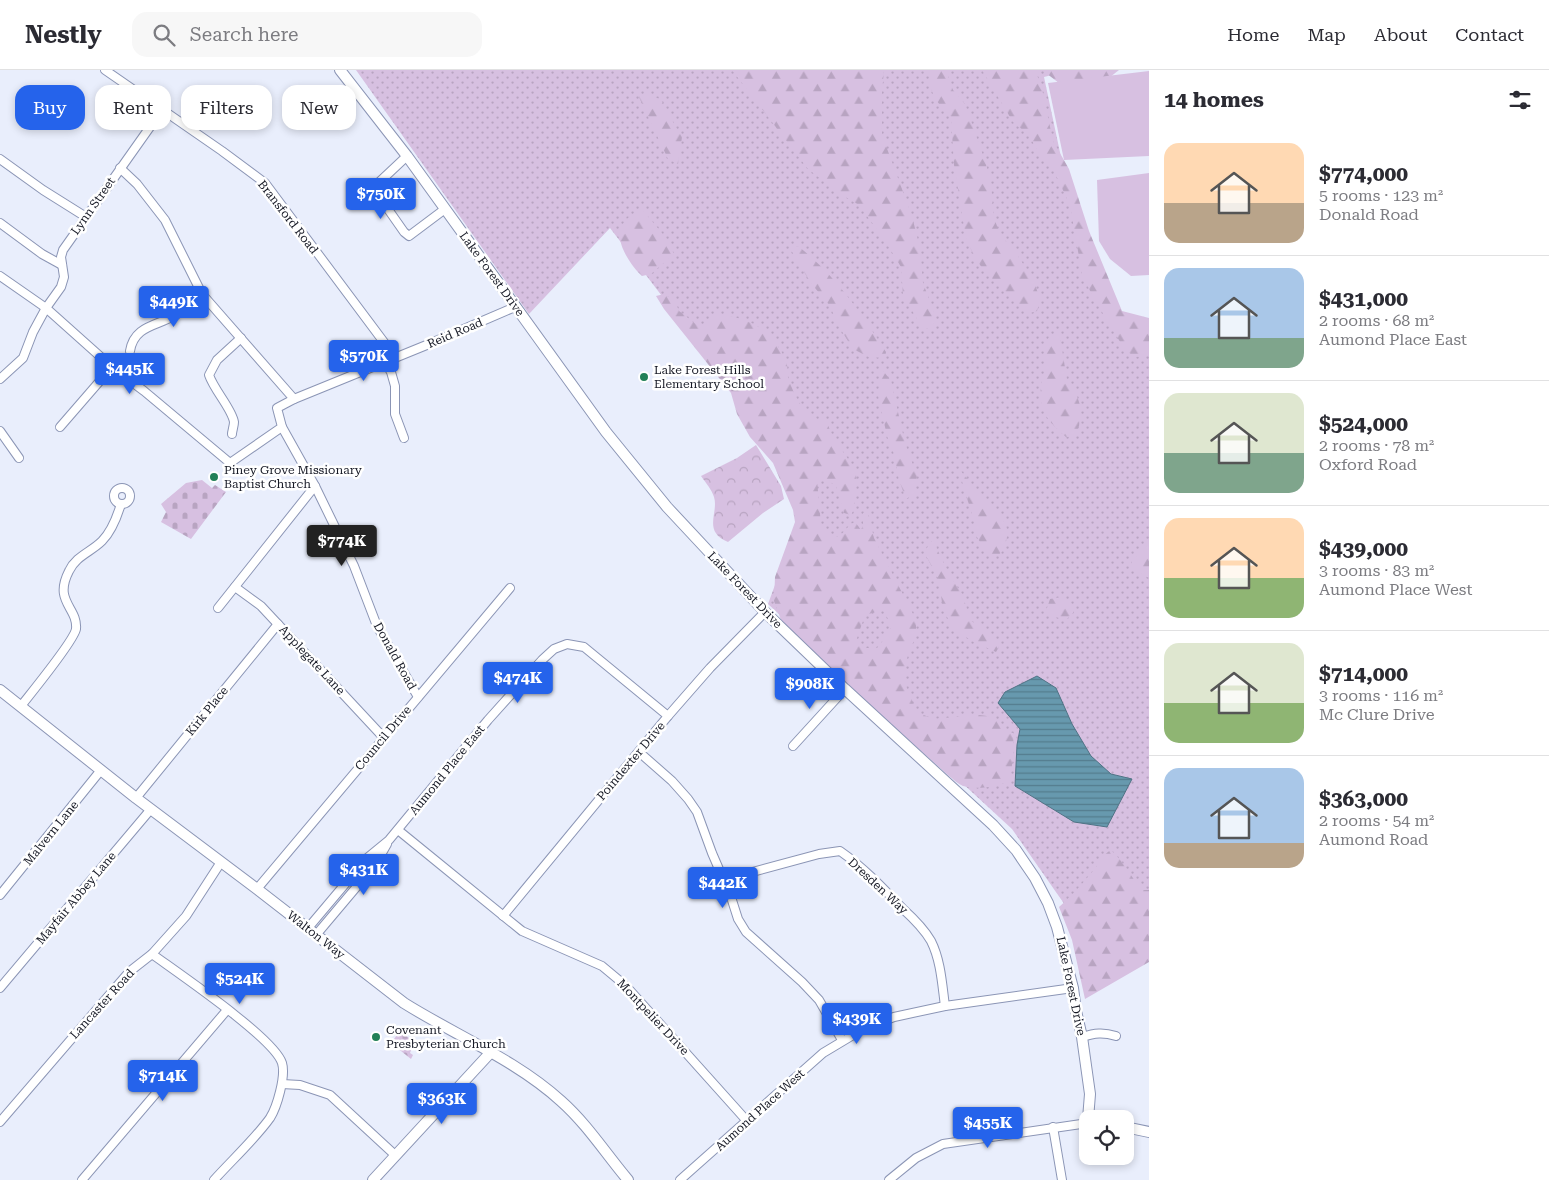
<!DOCTYPE html>
<html lang="en">
<head>
<meta charset="utf-8">
<style>
  body { margin:0; font-family:"Roboto Serif",serif; background:#f7f7f7; color:#2b2b33; height:100vh; display:flex; flex-direction:column; font-size:19px; white-space:nowrap }
  * { box-sizing:border-box; margin:0 }
  p { font-size:16px; color:#7c7c81 }
  .icon { flex:none; width:28px; height:28px; fill:none; stroke:currentColor; stroke-width:2; stroke-linecap:round; stroke-linejoin:round }
  .map { position:relative; flex:1; overflow:hidden }
  .drawer { display:flex; flex-direction:column; background:#fff; width:400px }
  .drawer>* { flex:none }
  .banner { position:absolute; left:15px; top:15px; width:475px; height:45px; display:flex; gap:10px }
  .controls { position:absolute; left:1079px; top:1040px; display:grid; gap:10px }
  .controls a { display:grid; place-items:center; width:55px; height:55px; border-radius:10px; background:#fff; box-shadow:0 2px 8px #0003; font-size:25px }
  .price { position:absolute; translate:-50% -42px; padding:0 11px; border-radius:5px; background:#2563eb; color:#fff; font-size:16px; line-height:32px; filter:drop-shadow(0 1px 2px #0008) }
  .price::after { content:''; position:absolute; left:50%; top:30px; width:15px; height:11px; margin-left:-8px; background:inherit; clip-path:polygon(0 0,100% 0,50% 100%) }
  .price.on { background:#222; color:#fff }
  ul { padding:0; list-style:none }
  li { display:flex; align-items:center; gap:15px; height:125px; padding:0 15px }
  li+li { border-top:1px solid #e1e1e2 }
  li span { display:grid; place-items:center; flex:none; width:140px; height:100px; border-radius:15px; color:#555 }
  li>.icon { margin-inline-start:auto }
  span .icon { width:60px; height:60px; fill:#fffc; stroke-width:1 }
  li b { font-size:21px }
  h2 { display:flex; justify-content:space-between; align-items:center; height:60px; padding:0 15px; font-size:21px }
  .chip { padding:0 18px; border-radius:15px; background:#fff; box-shadow:0 2px 8px #0003; font-size:18px; line-height:45px }
  .chip.on { background:#2563eb; color:#fff }
  header { display:flex; align-items:center; gap:30px; box-sizing:border-box; height:70px; padding:0 25px; background:#fff; border-bottom:1px solid #e1e1e2 }
  header strong { font-size:24px }
  nav { display:flex; gap:28px; margin-inline-start:auto; font-size:18px }
  .search { width:350px; height:45px; background:#f7f7f7; display:flex; align-items:center; gap:12px; box-sizing:border-box; padding:0 18px; border-radius:15px; color:#7c7c81; font-size:19px }
  main { display:flex; flex:1; min-height:0 }
  .map>svg:first-child { display:block }
</style>
</head>
<body>
<header>
<strong>Nestly</strong>
<div class="search"><svg class="icon" aria-label="search" viewBox="0 0 24 24"><circle cx="10" cy="10" r="6"/><path d="M15 15l6 6"/></svg>Search here</div>
<nav><a>Home</a><a>Map</a><a>About</a><a>Contact</a></nav>
</header>
<main>
<div class="map">
<svg width="1149" height="1110" viewBox="0 0 1149 1110">
  <defs>
    <pattern id="grass-dots" width="8" height="8" patternUnits="userSpaceOnUse" patternTransform="scale(1.25)"><rect width="8" height="8" fill="#d7c0e1"/><path d="M2 2h.1M6 6h.1" fill="none" stroke="#b8a4c1" stroke-width="1.8" stroke-linecap="round"/></pattern>
    <pattern id="forest-firs" width="22" height="20" patternUnits="userSpaceOnUse" patternTransform="scale(1.25)"><rect width="22" height="20" fill="#d7c0e1"/><path d="M5 1l3.5 6h-7zM16 11l3.5 6h-7z" fill="#b8a4c1"/></pattern>
    <pattern id="cemetery-stones" width="16" height="16" patternUnits="userSpaceOnUse" patternTransform="scale(1.25)"><rect width="16" height="16" fill="#d7c0e1"/><path d="M2 7V4a2 2 0 0 1 4 0v3zM10 15v-3a2 2 0 0 1 4 0v3z" fill="#b8a4c1"/></pattern>
    <pattern id="park-crowns" width="20" height="18" patternUnits="userSpaceOnUse" patternTransform="scale(1.25)"><rect width="20" height="18" fill="#d7c0e1"/><path d="M2 6a3 3 0 1 1 6 0M12 15a3 3 0 1 1 6 0" fill="none" stroke="#b8a4c1"/></pattern>
    <pattern id="water-rules" width="6" height="5" patternUnits="userSpaceOnUse" patternTransform="scale(1.25)"><rect width="6" height="5" fill="#6799ae"/><path d="M0 2.5h6" fill="none" stroke="#547c8d"/></pattern>
  </defs>
  <rect width="100%" height="100%" fill="#e9eefc"/>
  <polygon fill="url(#grass-dots)" points="356,0 1071,0 1044,7 1068,120 1120,253 1149,255 1149,846 1088,868 1012,759 768,534 810,420 610,158 529,244"/>
  <g fill="url(#forest-firs)" fill-rule="evenodd">
    <polygon points="732,0 884,0 882,22 882,65 912,146 920,179 923,213 936,248 931,261 920,254 903,225 901,197 884,169 859,135 842,125 808,99"/>
    <path d="M931 0H946L953 20 965 34 986 94 991 115 994 148 1000 164 1016 183 1034 211 1040 230 1037 241 1030 243 1015 232 982 198 973 184 966 168 954 95 951 47C936 31 928 24 931 0Z"/>
    <polygon points="982,0 1035,1 1041,14 1053,71 1069,99 1089,161 1122,241 1149,248 1149,285 1135,287 1125,280 1093,227 1082,204 1070,135 1053,99 1036,78 1029,65 1013,52"/>
    <polygon points="1048,0 1119,0 1100,15 1064,17 1046,3"/>
    <path d="M638 25C663 26 662 30 672 50 675 56 679 62 682 67L678 94 668 89Z"/>
    <path d="M641 138 666 168 674 184 651 204 642 206C631 196 612 169 623 154 627 147 635 143 641 138Z"/>
    <path d="M798 176C835 205 861 243 886 282L885 288 869 287 853 279 838 255 830 236 810 212 791 180Z"/>
    <path d="M664 224 675 231 679 241 697 255 708 253 716 244C732 246 750 250 763 260 773 267 782 281 786 291 788 296 787 302 788 307 794 325 804 349 826 351L833 367 850 392 856 405 857 414 854 426 855 437 851 445 844 443 836 416 824 408 817 410 821 455 831 468C845 467 845 456 855 452L861 460 863 455V443L866 442 869 446 874 468 914 546 916 553V566L908 584 905 599 906 616 917 642 933 649 979 645 995 647 1004 661 1013 663 1014 679 1010 711C996 717 978 720 963 716 958 714 953 709 949 706L827 597 781 550 774 531 775 507 795 452 793 440 773 393 750 367 737 344 731 323 664 239 656 226ZM883 540 892 556 885 568 877 578H864L856 571 865 545Z"/>
    <path d="M1051 264H1057L1060 267 1067 310 1077 326 1081 338 1079 356 1074 366 1066 367C1049 352 1038 341 1041 317 1041 311 1045 304 1046 298 1047 284 1042 277 1051 264Z"/>
    <polygon points="881,298 891,311 905,373 917,406 914,424 906,429 899,410 894,384 887,366 878,325"/>
    <polygon points="959,399 982,427 1002,448 1008,461 1005,477 999,485 988,486 977,467 974,450 964,419"/>
    <polygon points="934,468 937,479 950,506 962,524 971,551 989,561 999,577 996,582 972,571 954,559 943,540 939,510 924,482"/>
    <polygon points="1149,473 1149,508 1131,498 1132,491"/>
    <polygon points="1062,527 1073,535 1073,543 1066,550 1045,544 1050,529"/>
    <path d="M1111 780C1124 792 1131 807 1142 820H1149V892L1085 929 1072 870 1059 837C1072 826 1082 814 1093 801 1099 794 1102 785 1111 780Z"/>
  </g>
  <g fill="url(#cemetery-stones)">
    <polygon points="202,410 212,418 215,415 226,422 191,469 161,452 166,442 161,434 186,413"/>
    <polygon points="400,961 414,972 410,983 413,985 411,989 391,973"/>
  </g>
  <path fill="url(#park-crowns)" d="M756 375 781 416 784 429 763 443 728 472C702 461 719 443 714 427 712 420 706 413 701 406L737 388Z"/>
  <g fill="#d7c0e1">
    <polygon points="1149,1 1149,86 1064,90 1048,13"/>
    <polygon points="1149,103 1149,205 1131,206 1110,189 1099,171 1097,110"/>
  </g>
  <polygon fill="url(#water-rules)" stroke="#4f7385" points="1037,606 1056,618 1072,654 1091,686 1111,704 1132,709 1107,757 1074,752 1015,716 1017,675 1020,659 998,633 1005,622"/>
  <g fill="none" stroke-linecap="round" stroke-linejoin="round">
    <defs>
      <g id="street">
        <polyline points="105,0 222,81 265,113 395,287"/>
        <polyline points="407,86 374,117 376,122 404,162 409,166 445,139"/>
        <polyline points="0,89 43,120 86,147"/>
        <polyline points="120,98 137,114 165,150 202,224 294,329"/>
        <polyline points="0,153 42,184 62,195"/>
        <polyline points="0,206 46,238 112,297 144,321 230,393 282,357 277,338 294,329 429,274 515,237"/>
        <path d="M130 281C134 256 156 256 174 246 184 240 193 231 202 224"/>
        <polyline points="385,291 391,302 395,316 395,344 404,368"/>
        <polyline points="0,309 23,288 33,262 46,238 61,217 64,207 61,187 63,180 162,40"/>
        <polyline points="60,357 112,297"/>
        <polyline points="282,357 315,416 354,496 377,556 418,627"/>
        <polyline points="0,361 19,388"/>
        <path d="M232 364C232 361 234 356 234 352 232 339 214 320 209 305L217 290 241 268"/>
        <circle cx="122" cy="426" r="8"/>
        <polyline points="235,517 261,536 384,668"/>
        <polyline points="218,538 315,416"/>
        <path d="M21 636C31 623 74 571 76 559 78 537 53 532 69 501 76 486 91 482 102 471 112 461 117 447 121 434"/>
        <polyline points="793,676 845,619"/>
        <polyline points="639,682 672,711 688,729 697,742 712,783 731,827 738,849 746,862 802,912 819,930 842,970"/>
        <polyline points="136,728 278,554"/>
        <polyline points="398,760 522,861 602,896 626,916 747,1051"/>
        <path d="M723 810 819 784 840 781C863 797 883 818 903 839 913 848 924 859 931 871 941 891 942 914 945 936"/>
        <polyline points="257,819 510,518"/>
        <polyline points="0,825 101,700"/>
        <polyline points="503,846 668,646 710,598 765,542"/>
        <polyline points="308,858 367,788 389,770 488,650 542,590 554,579 567,574 584,577 668,646"/>
        <polyline points="316,865 375,795 387,774"/>
        <path d="M152 884C178 903 274 968 282 993 286 1006 277 1037 270 1048 255 1069 231 1091 214 1110"/>
        <polyline points="0,918 151,739"/>
        <path d="M1082 967C1095 963 1103 962 1116 966"/>
        <polyline points="282,1014 300,1015 330,1025 395,1085"/>
        <polyline points="0,1052 129,902 152,884 186,846 221,792"/>
        <polyline points="1053,1057 1062,1110"/>
        <polyline points="82,1110 227,940"/>
        <polyline points="680,1110 823,983 863,959 894,947 945,936 1073,918"/>
        <polyline points="889,1110 916,1088 943,1074 1088,1053"/>
      </g>
      <g id="secondary">
        <polyline points="340,0 407,86 606,362 667,437 765,542 845,619 993,755 1016,780 1035,808 1048,833 1057,857 1073,918 1076,941 1082,967 1090,1024 1088,1049"/>
        <path d="M0 620 136 728 257 819 404 933C455 965 516 990 561 1031 587 1054 606 1084 628 1110"/>
        <polyline points="1125,1057 1149,1062"/>
        <polyline points="373,1110 491,982"/>
      </g>
    </defs>
    <use href="#street" stroke="#8b95b5" stroke-width="10"/>
    <use href="#secondary" stroke="#8b95b5" stroke-width="12"/>
    <use href="#street" stroke="#fff" stroke-width="8"/>
    <use href="#secondary" stroke="#fff" stroke-width="10"/>
  </g>
  <g fill="#228057" stroke="#fff" stroke-width="2">
    <circle cx="644" cy="307" r="5"/>
    <circle cx="214" cy="407" r="5"/>
    <circle cx="376" cy="967" r="5"/>
  </g>
  <g text-anchor="middle" stroke-width="5" stroke-linejoin="round" paint-order="stroke">
    <g font-size="12" fill="#161925" stroke="#fff">
      <text transform="translate(93 136) rotate(-55)" y="4">Lynn Street</text>
      <text transform="translate(288 147) rotate(52)" y="4">Bransford Road</text>
      <text transform="translate(492 204) rotate(54)" y="4">Lake Forest Drive</text>
      <text transform="translate(455 263) rotate(-23)" y="4">Reid Road</text>
      <text transform="translate(745 520) rotate(46)" y="4">Lake Forest Drive</text>
      <text transform="translate(395 586) rotate(61)" y="4">Donald Road</text>
      <text transform="translate(312 590) rotate(47)" y="4">Applegate Lane</text>
      <text transform="translate(207 641) rotate(-51)" y="4">Kirk Place</text>
      <text transform="translate(383 668) rotate(-50)" y="4">Council Drive</text>
      <text transform="translate(631 691) rotate(-50)" y="4">Poindexter Drive</text>
      <text transform="translate(447 700) rotate(-51)" y="4">Aumond Place East</text>
      <text transform="translate(51 763) rotate(-51)" y="4">Malvern Lane</text>
      <text transform="translate(878 816) rotate(43)" y="4">Dresden Way</text>
      <text transform="translate(76 828) rotate(-50)" y="4">Mayfair Abbey Lane</text>
      <text transform="translate(316 865) rotate(38)" y="4">Walton Way</text>
      <text transform="translate(1071 916) rotate(78)" y="4">Lake Forest Drive</text>
      <text transform="translate(102 934) rotate(-48)" y="4">Lancaster Road</text>
      <text transform="translate(653 947) rotate(47)" y="4">Montpelier Drive</text>
      <text transform="translate(760 1040) rotate(-42)" y="4">Aumond Place West</text>
    </g>
    <g font-size="12" fill="#161925" stroke="#fff" text-anchor="start">
      <text x="654" y="304">Lake Forest Hills<tspan x="654" dy="14">Elementary School</tspan></text>
      <text x="224" y="404">Piney Grove Missionary<tspan x="224" dy="14">Baptist Church</tspan></text>
      <text x="386" y="964">Covenant<tspan x="386" dy="14">Presbyterian Church</tspan></text>
    </g>
  </g>
</svg>
<div class="controls">
<a><svg class="icon" aria-label="locate" viewBox="0 0 24 24"><circle cx="12" cy="12" r="6"/><path d="M12 2v4M12 18v4M2 12h4M18 12h4"/></svg></a>
</div>
<b class="price" style="left:381px;top:150px">$750K</b>
<b class="price" style="left:174px;top:258px">$449K</b>
<b class="price" style="left:364px;top:312px">$570K</b>
<b class="price" style="left:130px;top:325px">$445K</b>
<b class="price on" style="left:342px;top:497px">$774K</b>
<b class="price" style="left:518px;top:634px">$474K</b>
<b class="price" style="left:810px;top:640px">$908K</b>
<b class="price" style="left:364px;top:826px">$431K</b>
<b class="price" style="left:723px;top:839px">$442K</b>
<b class="price" style="left:240px;top:935px">$524K</b>
<b class="price" style="left:857px;top:975px">$439K</b>
<b class="price" style="left:163px;top:1032px">$714K</b>
<b class="price" style="left:442px;top:1055px">$363K</b>
<b class="price" style="left:988px;top:1079px">$455K</b>
<div class="banner">
<a class="chip on">Buy</a>
<a class="chip">Rent</a>
<a class="chip">Filters</a>
<a class="chip">New</a>
</div>
</div>
<section class="drawer">
<h2>14 homes<svg class="icon" aria-label="filters" viewBox="0 0 24 24"><path d="M4 7h16M4 17h16"/><circle cx="9" cy="7" r="2"/><circle cx="15" cy="17" r="2"/></svg></h2>
<ul>
<li><span style="background:linear-gradient(#ffd9b3 60%,#b9a48a 0)"><svg class="icon" aria-label="home" viewBox="0 0 24 24"><path d="M3 11l9-7 9 7M6 9v11h12V9"/></svg></span><div><b>$774,000</b><p>5 rooms · 123 m²</p><p>Donald Road</p></div></li>
<li><span style="background:linear-gradient(#a9c7e8 70%,#7fa58c 0)"><svg class="icon" aria-label="home" viewBox="0 0 24 24"><path d="M3 11l9-7 9 7M6 9v11h12V9"/></svg></span><div><b>$431,000</b><p>2 rooms · 68 m²</p><p>Aumond Place East</p></div></li>
<li><span style="background:linear-gradient(#dfe7d0 60%,#7fa58c 0)"><svg class="icon" aria-label="home" viewBox="0 0 24 24"><path d="M3 11l9-7 9 7M6 9v11h12V9"/></svg></span><div><b>$524,000</b><p>2 rooms · 78 m²</p><p>Oxford Road</p></div></li>
<li><span style="background:linear-gradient(#ffd9b3 60%,#8fb573 0)"><svg class="icon" aria-label="home" viewBox="0 0 24 24"><path d="M3 11l9-7 9 7M6 9v11h12V9"/></svg></span><div><b>$439,000</b><p>3 rooms · 83 m²</p><p>Aumond Place West</p></div></li>
<li><span style="background:linear-gradient(#dfe7d0 60%,#8fb573 0)"><svg class="icon" aria-label="home" viewBox="0 0 24 24"><path d="M3 11l9-7 9 7M6 9v11h12V9"/></svg></span><div><b>$714,000</b><p>3 rooms · 116 m²</p><p>Mc Clure Drive</p></div></li>
<li><span style="background:linear-gradient(#a9c7e8 75%,#b9a48a 0)"><svg class="icon" aria-label="home" viewBox="0 0 24 24"><path d="M3 11l9-7 9 7M6 9v11h12V9"/></svg></span><div><b>$363,000</b><p>2 rooms · 54 m²</p><p>Aumond Road</p></div></li>
</ul>
</section>
</main>
</body>
</html>
